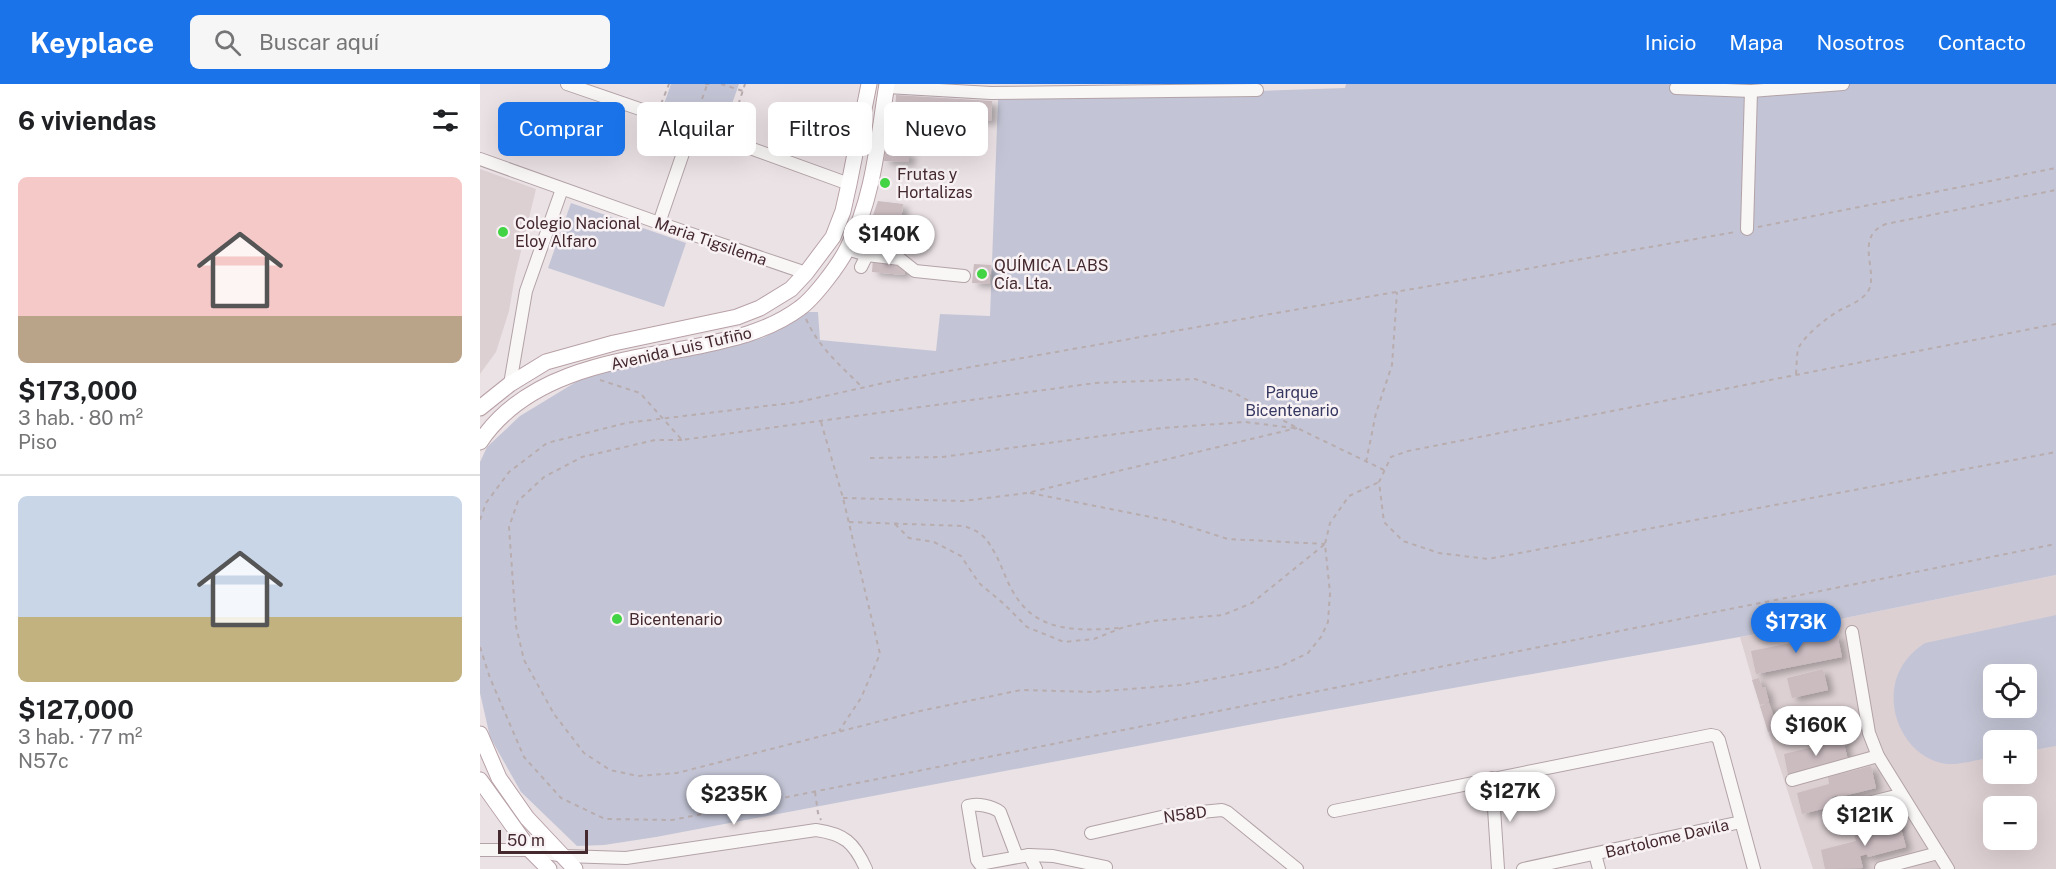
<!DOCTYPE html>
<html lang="es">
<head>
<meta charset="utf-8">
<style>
  body { margin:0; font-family:"Public Sans",sans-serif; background:#f6f6f6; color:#202124; height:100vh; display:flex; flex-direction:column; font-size:22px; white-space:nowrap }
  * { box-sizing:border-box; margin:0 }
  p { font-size:20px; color:#757577 }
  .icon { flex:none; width:33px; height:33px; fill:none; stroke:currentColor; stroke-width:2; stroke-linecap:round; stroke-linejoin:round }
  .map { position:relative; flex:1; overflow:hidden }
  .side { display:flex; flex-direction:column; background:#fff; width:480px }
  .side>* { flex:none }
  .hud { position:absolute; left:18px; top:18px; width:570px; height:54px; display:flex; gap:12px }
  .buttons { position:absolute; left:1503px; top:580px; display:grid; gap:12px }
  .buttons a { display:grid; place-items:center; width:54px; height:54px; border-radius:9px; background:#fff; box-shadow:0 6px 24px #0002; font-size:30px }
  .scale { position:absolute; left:18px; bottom:15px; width:90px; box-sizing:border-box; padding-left:6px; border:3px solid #44292f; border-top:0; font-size:16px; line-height:21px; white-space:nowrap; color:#44292f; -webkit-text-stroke:4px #f8f2f4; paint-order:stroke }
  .price { position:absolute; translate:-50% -51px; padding:0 14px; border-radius:21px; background:#fff; color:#222; font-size:20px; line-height:39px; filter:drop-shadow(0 2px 3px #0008) }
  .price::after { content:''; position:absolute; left:50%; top:36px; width:18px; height:14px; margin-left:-9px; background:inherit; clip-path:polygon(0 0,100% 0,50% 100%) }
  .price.current { background:#1a73e8; color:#fff }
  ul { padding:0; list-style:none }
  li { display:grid; align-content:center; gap:12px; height:318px; padding:0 18px }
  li+li { border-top:2px solid #e0e0e0 }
  li span { display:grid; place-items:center; height:186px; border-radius:9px; color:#555 }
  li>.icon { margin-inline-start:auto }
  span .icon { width:108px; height:108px; fill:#fffc; stroke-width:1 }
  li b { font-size:26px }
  h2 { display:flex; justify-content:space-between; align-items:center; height:72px; padding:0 18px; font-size:26px }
  .pill { padding:0 21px; border-radius:9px; background:#fff; box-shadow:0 6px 24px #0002; font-size:21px; line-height:54px }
  .pill.current { background:#1a73e8; color:#fff }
  header { display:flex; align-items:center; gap:36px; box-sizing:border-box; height:84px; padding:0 30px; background:#1a73e8; color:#fff }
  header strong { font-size:28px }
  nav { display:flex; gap:33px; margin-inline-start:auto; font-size:21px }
  .search { width:420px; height:54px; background:#f6f6f6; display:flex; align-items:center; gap:15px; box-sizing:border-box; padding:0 21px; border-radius:9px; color:#757577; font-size:22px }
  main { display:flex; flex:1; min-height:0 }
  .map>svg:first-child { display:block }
</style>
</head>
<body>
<header>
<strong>Keyplace</strong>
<div class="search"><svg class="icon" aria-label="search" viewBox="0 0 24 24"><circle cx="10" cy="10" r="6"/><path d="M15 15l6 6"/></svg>Buscar aquí</div>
<nav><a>Inicio</a><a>Mapa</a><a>Nosotros</a><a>Contacto</a></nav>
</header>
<main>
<section class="side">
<h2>6 viviendas<svg class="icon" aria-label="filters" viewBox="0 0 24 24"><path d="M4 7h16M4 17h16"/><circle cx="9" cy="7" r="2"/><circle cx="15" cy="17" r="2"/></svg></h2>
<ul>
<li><span style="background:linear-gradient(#f6c9c9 75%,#b9a48a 0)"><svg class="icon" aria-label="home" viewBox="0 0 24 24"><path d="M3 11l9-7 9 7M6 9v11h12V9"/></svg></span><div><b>$173,000</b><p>3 hab. · 80 m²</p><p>Piso</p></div></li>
<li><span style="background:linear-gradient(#c9d6e8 65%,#c2b280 0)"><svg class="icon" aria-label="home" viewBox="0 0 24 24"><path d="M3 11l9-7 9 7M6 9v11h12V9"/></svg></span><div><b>$127,000</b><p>3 hab. · 77 m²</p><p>N57c</p></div></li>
</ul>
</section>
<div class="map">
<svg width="1576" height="785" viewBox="0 0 1576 785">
  <defs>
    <filter id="shadow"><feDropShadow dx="6" dy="4" stdDeviation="3" flood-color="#0004"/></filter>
  </defs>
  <rect width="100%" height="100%" fill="#ebe2e5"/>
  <g fill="#ddd0d3" fill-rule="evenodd">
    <polygon points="0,85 56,105 35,192 29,227 16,268 0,290"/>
    <path d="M1576 491V785H1333L1280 622 1260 553 1360 535ZM1514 591H1546V624H1514ZM1514 657H1546V690H1514ZM1514 723H1546V756H1514Z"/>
  </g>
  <g fill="#c3c5d6" fill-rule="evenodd">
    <polygon points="191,0 259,0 242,48 182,26"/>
    <polygon points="866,0 1576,0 1576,491 1360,535 800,635 176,753 124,761 97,762 41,708 10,653 0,609 0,378 7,363 40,332 114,287 283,254 328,228 338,228 340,256 456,267 460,230 510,232 518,16 865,4"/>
    <polygon points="91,119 206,159 184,223 68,184"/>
    <path d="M1576 531V662L1547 667 1546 657H1514L1513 673C1500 675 1481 681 1467 680 1423 674 1400 619 1422 582 1428 572 1436 565 1445 559ZM1514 591H1546V624H1514Z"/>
  </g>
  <g fill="#cbbcc0" filter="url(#shadow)">
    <polygon points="416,11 512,17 511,37 415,31"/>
    <polygon points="410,46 452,49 452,58 410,55"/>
    <polygon points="405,67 429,68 429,78 404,77"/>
    <polygon points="398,117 423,120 421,137 392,134"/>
    <polygon points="396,146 419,148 418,160 396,159"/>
    <polygon points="393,174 426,177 424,191 392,188"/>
    <polygon points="494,180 511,181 509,200 492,199"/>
    <polygon points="1357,550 1362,573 1276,590 1271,567"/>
    <polygon points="1343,585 1348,606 1312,614 1307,594"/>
    <polygon points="1279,594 1282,604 1285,603 1289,618 1280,621 1272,596"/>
    <polygon points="1289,619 1298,645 1288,648 1280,622"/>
    <polygon points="1363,656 1368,676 1308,691 1304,670"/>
    <polygon points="1391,682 1396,704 1359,713 1358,711 1352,713 1354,722 1322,730 1317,709 1349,700 1348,693"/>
    <polygon points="1419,737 1426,763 1388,773 1387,770 1380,772 1383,784 1345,785 1341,766 1376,757 1374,749"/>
  </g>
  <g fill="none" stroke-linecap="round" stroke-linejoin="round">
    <defs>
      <g id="minor">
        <polyline points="87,0 212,43 369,100"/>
        <polyline points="407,3 511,9 777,6"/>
        <polyline points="1196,4 1271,7 1363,0"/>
        <polyline points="0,75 179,139 326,189"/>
        <polyline points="179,139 212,43"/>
        <polyline points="1267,145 1271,7"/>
        <polyline points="367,165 387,171 420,175 435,187 484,192"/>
        <polyline points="381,183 387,171"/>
        <polyline points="30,300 46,207 82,105"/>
        <polyline points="1372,548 1389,649 1398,672 1468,785"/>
        <polyline points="1012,694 1018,785"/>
        <polyline points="1312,696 1398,672"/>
        <polyline points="1371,723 1420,711"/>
        <polyline points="854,727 1231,651 1236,652 1239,656 1274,785"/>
        <polyline points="611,749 690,731 742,726 747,728 817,785"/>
        <path d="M0 766H50L84 772 146 774 336 746C364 750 374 758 386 785"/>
        <polyline points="1115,770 1119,785"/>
        <polyline points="549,771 556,785"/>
        <path d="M537 773 520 728C512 722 497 719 488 722L497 776 500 780 549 771 573 772 626 783"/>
        <polyline points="1401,784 1458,769"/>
        <polyline points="1043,785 1261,738"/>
      </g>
      <g id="major">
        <polyline points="0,324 30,300 66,278 134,259 257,233 280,224 311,205 326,189 353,153 363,127 369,100 389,0"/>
        <path d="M0 358C46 289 134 277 209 264 248 256 288 248 320 224 334 214 360 180 368 163 394 114 398 54 407 0"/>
        <polyline points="0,650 19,694 47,734 95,785"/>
        <polyline points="0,696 50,766 69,785"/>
      </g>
    </defs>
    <use href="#minor" stroke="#b2a3a7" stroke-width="14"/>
    <use href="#major" stroke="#b8a1a6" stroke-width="17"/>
    <g stroke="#b8acae" stroke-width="2" stroke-dasharray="4.5 4.5" stroke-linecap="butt">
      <polyline points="225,0 232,0"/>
      <polyline points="241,0 263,7"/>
      <polyline points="181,20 189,0"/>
      <polyline points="216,32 227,1"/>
      <polyline points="250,46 265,0"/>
      <polyline points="1278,143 1576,84"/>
      <path d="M326 235C339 264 361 282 383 304"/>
      <polyline points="1576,240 928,367 911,373 899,398 904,438 923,457 959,469 1008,475 1576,368"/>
      <path d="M1316 290C1317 282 1316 270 1319 263 1325 251 1349 232 1360 226 1369 222 1380 217 1387 209 1401 190 1372 153 1406 140L1576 106"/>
      <polyline points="120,296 160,309 202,356 615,299 715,295 753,308 817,344 904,386"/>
      <polyline points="341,338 363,414 400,570 381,614 359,647"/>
      <polyline points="202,356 175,356 102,373 64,393 38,417 29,443 36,542 44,576 74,630 104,669 130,686 158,692 197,689 440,627 541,606 612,608 700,601 799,583 828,569 841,553 848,538 850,509 845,460 850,439 869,412 899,398"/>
      <polyline points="390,374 462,373 682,344 765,338 814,344"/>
      <polyline points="886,378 896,329 912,281 917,208"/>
      <polyline points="550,409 691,437 748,455 845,460"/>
      <polyline points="363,414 483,417 547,409 817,344"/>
      <polyline points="0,436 6,419 29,388 67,359 146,339 319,318 412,297 1255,148"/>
      <path d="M369 438 484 442C504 449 507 455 517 473 523 485 527 499 535 511 558 549 600 547 639 544"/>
      <polyline points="415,440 429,454 454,458 481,472 499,499 524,520 547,543 584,558 614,555 644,543 673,537 743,531 772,519 845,460"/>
      <polyline points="0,563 10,594 44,673 81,714 125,735 192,736 1576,460"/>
      <polyline points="335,708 338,729 341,736"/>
    </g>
    <use href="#minor" stroke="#f9f6f6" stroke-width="12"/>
    <use href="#major" stroke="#fff" stroke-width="15"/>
  </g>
  <g fill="#43d445" stroke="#f8f2f4" stroke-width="2">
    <circle cx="405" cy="99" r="6"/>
    <circle cx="23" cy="148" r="6"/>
    <circle cx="502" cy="190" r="6"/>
    <circle cx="137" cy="535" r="6"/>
  </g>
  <g text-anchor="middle" stroke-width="5" stroke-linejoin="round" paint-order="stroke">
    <g font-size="16" fill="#44292f" stroke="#f8f2f4" text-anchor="start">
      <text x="417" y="96">Frutas y<tspan x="417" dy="18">Hortalizas</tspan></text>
      <text x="35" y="145">Colegio Nacional<tspan x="35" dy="18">Eloy Alfaro</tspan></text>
      <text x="514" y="187">QUÍMICA LABS<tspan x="514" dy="18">Cía. Lta.</tspan></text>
      <text x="149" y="541">Bicentenario</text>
    </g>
    <g font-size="16" fill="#44292f" stroke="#f8f2f4">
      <text transform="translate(231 157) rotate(19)" y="6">Maria Tigsilema</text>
      <text transform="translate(201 264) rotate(-13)" y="6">Avenida Luis Tufiño</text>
      <text transform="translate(705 730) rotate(-8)" y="6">N58D</text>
      <text transform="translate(1187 754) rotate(-13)" y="6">Bartolome Davila</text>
    </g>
    <g font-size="16" fill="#363761" stroke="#f8f2f4">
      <text x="812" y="314">Parque<tspan x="812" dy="18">Bicentenario</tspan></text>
    </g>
  </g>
</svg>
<div class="buttons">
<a><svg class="icon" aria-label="locate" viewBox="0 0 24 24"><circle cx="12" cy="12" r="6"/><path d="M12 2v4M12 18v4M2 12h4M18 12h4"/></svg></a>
<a>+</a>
<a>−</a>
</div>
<div class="scale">50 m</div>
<b class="price" style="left:409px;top:182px">$140K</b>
<b class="price current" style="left:1316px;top:570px">$173K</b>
<b class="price" style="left:1336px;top:673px">$160K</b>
<b class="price" style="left:1030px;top:739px">$127K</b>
<b class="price" style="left:254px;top:742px">$235K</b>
<b class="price" style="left:1385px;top:763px">$121K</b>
<div class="hud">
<a class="pill current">Comprar</a>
<a class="pill">Alquilar</a>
<a class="pill">Filtros</a>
<a class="pill">Nuevo</a>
</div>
</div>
</main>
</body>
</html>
